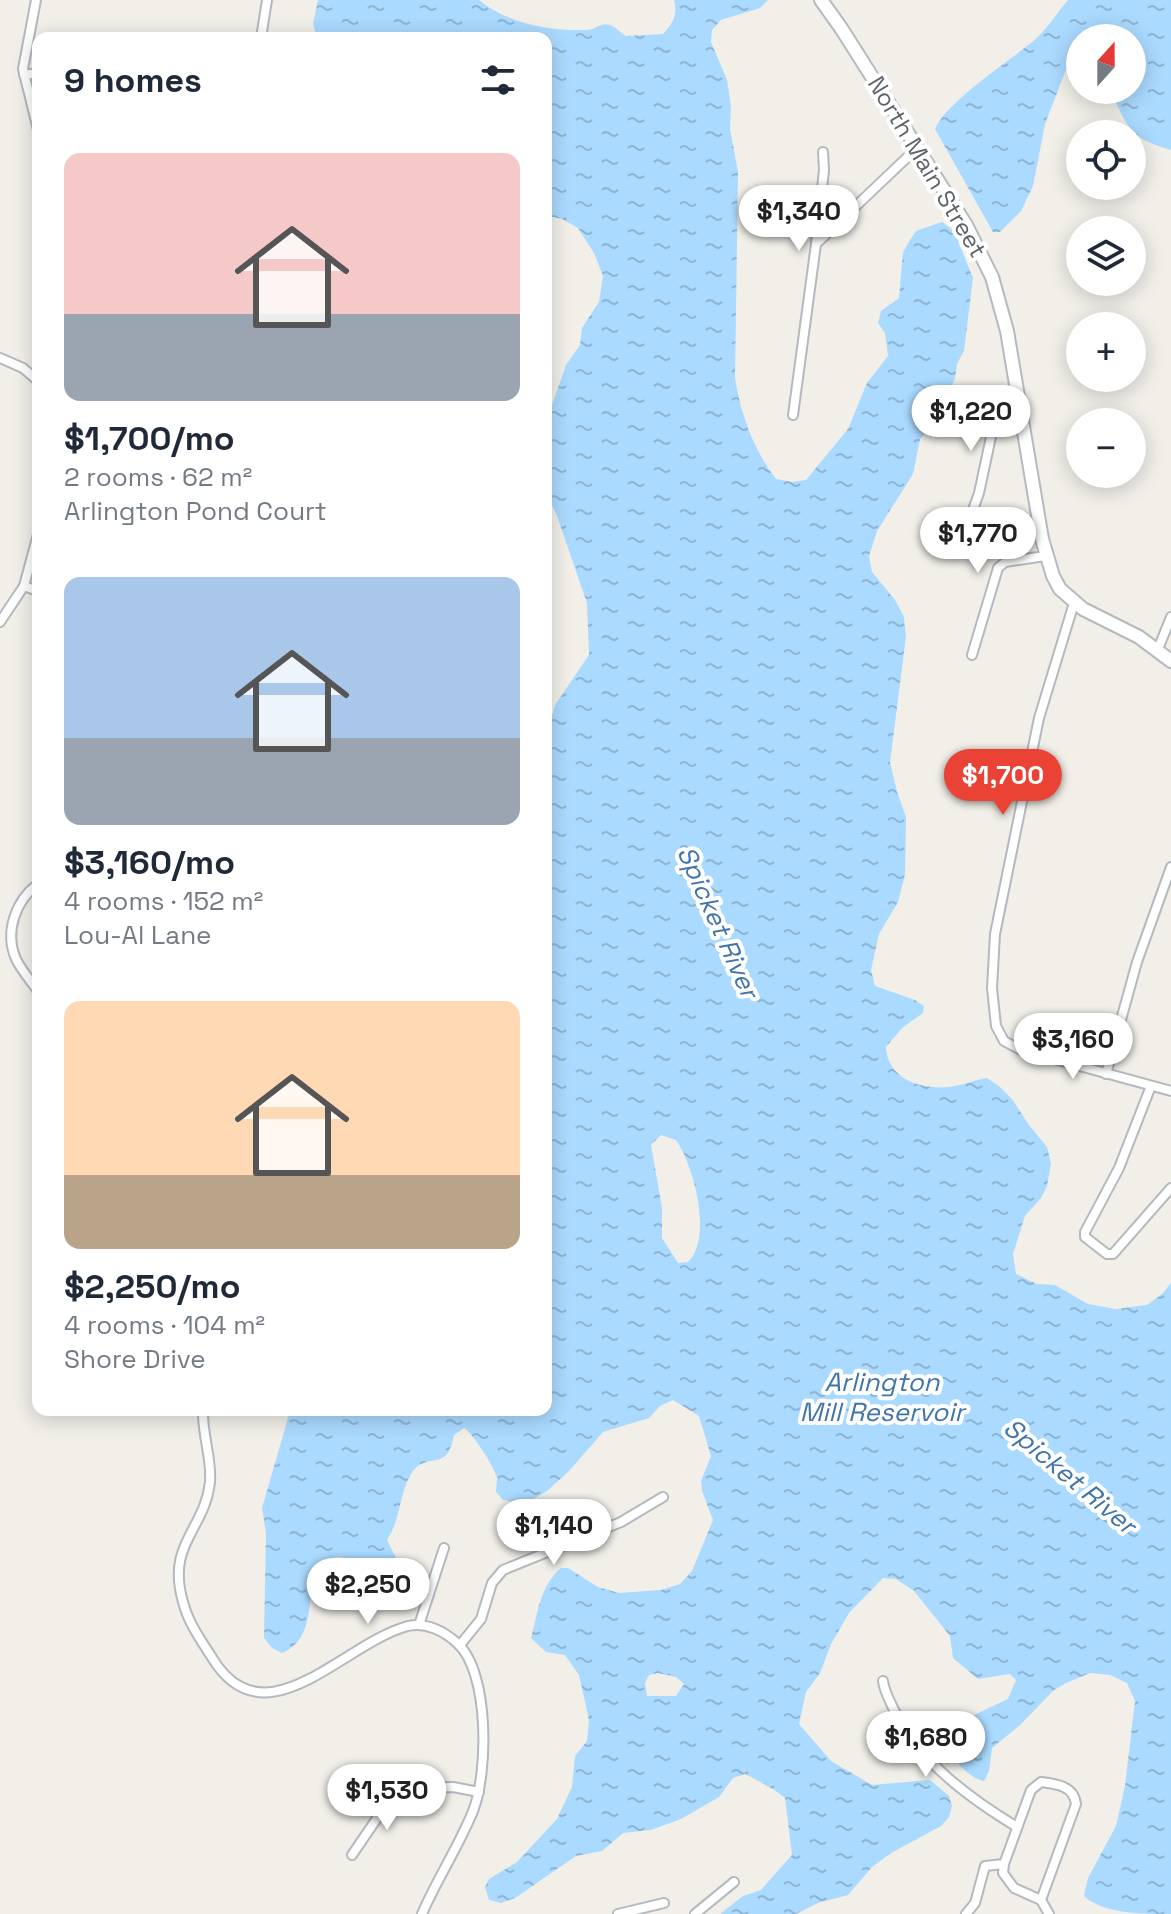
<!DOCTYPE html>
<html lang="en">
<head>
<meta charset="utf-8">
<style>
  body { margin:0; font-family:"Space Grotesk",sans-serif; background:#f6f6f7; color:#1f2937; height:100vh; display:flex; flex-direction:column; font-size:30px; white-space:nowrap }
  * { box-sizing:border-box; margin:0 }
  p { font-size:26px; color:#747a83 }
  .icon { flex:none; width:44px; height:44px; fill:none; stroke:currentColor; stroke-width:2; stroke-linecap:round; stroke-linejoin:round }
  .map { position:relative; flex:1; overflow:hidden }
  .details { position:absolute; left:32px; top:32px; width:520px; height:1384px; display:flex; flex-direction:column; background:#fff; border-radius:16px; box-shadow:0 4px 20px #0003 }
  .details>* { flex:none }
  .needle { width:52px; rotate:21deg }
  .buttons { position:absolute; left:1066px; top:24px; display:grid; gap:16px }
  .buttons a { display:grid; place-items:center; width:80px; height:80px; border-radius:50%; background:#fff; box-shadow:0 4px 20px #0003; font-size:40px }
  .price { position:absolute; translate:-50% -68px; padding:0 18px; border-radius:28px; background:#fff; color:#222; font-size:26px; line-height:52px; filter:drop-shadow(0 2px 4px #0008) }
  .price::after { content:''; position:absolute; left:50%; top:48px; width:24px; height:18px; margin-left:-12px; background:inherit; clip-path:polygon(0 0,100% 0,50% 100%) }
  .price.on { background:#ea4335; color:#fff }
  ul { padding:0; list-style:none }
  li { display:grid; align-content:center; gap:16px; height:424px; padding:0 32px }
  li span { display:grid; place-items:center; height:248px; border-radius:16px; color:#555 }
  li>.icon { margin-inline-start:auto }
  span .icon { width:144px; height:144px; fill:#fffc; stroke-width:1 }
  li b { font-size:34px }
  h2 { display:flex; justify-content:space-between; align-items:center; height:96px; padding:0 32px; font-size:34px }
  .map>svg:first-child { display:block }
</style>
</head>
<body>
<div class="map">
<svg width="1171" height="1914" viewBox="0 0 1171 1914">
  <defs>
    <pattern id="water-ripples" width="26" height="14" patternUnits="userSpaceOnUse" patternTransform="scale(2)"><rect width="26" height="14" fill="#aadaff"/><path d="M2 4q2-2 4 0t4 0M15 11q2-2 4 0t4 0" fill="none" stroke="#8eb4d2"/></pattern>
  </defs>
  <rect width="100%" height="100%" fill="#f1efe8"/>
  <g fill="url(#water-ripples)" fill-rule="evenodd">
    <path d="M318 0H479C508 24 550 31 587 30 595 30 601 22 610 25 616 27 621 33 626 36L663 34C673 23 678 15 674 0H768L760 8 721 20 712 30 711 42 727 80 731 107 730 129 738 172 735 378C741 415 753 449 776 479L792 482 806 480 848 429 867 383 888 356 885 333 878 323 881 311 899 298 903 252 910 240 916 231 942 222 954 231 973 278 964 351 957 364 955 378 940 418 920 439 913 474 877 531 869 556 872 572 895 600 904 617 906 636 890 762 897 792 906 817 905 875 898 902 879 934 871 970 875 986 915 1000 924 1006 923 1013 902 1028 886 1047C887 1078 920 1090 948 1087 961 1086 974 1080 987 1078L1000 1087 1012 1099 1029 1125 1047 1147 1051 1164 1047 1186 1041 1198 1025 1216 1013 1254 1016 1274 1037 1284 1055 1285 1088 1304 1116 1309 1147 1305 1162 1294 1171 1283V1914C1141 1914 1104 1914 1084 1896L1088 1878 1116 1826 1125 1786 1135 1701 1127 1683 1110 1675 1090 1673 1066 1683 1054 1690 1020 1725 992 1748 989 1771 984 1781C964 1776 949 1754 943 1736L957 1723 1008 1699 1016 1680 1010 1674 978 1679 953 1658 950 1636 914 1591 896 1579 883 1578 849 1613 831 1644 820 1673 806 1692 799 1724 831 1761 872 1785 930 1780 949 1796 952 1806 949 1817 941 1826 891 1853 872 1867 848 1895 818 1903 796 1914H720L743 1896 761 1890 792 1855 785 1798C773 1788 759 1781 745 1774L733 1778 719 1797 681 1819 651 1830 623 1833 602 1851 576 1856 515 1898 501 1903 489 1900 485 1887 489 1879 517 1862 557 1819 572 1787 575 1756 587 1741 589 1720 579 1675 565 1655 546 1652 531 1638C538 1612 540 1586 561 1568H568L598 1587 619 1593 661 1590 680 1584 692 1571 713 1520 702 1491 701 1481 711 1456 699 1416 673 1400 660 1406 649 1418 603 1432 569 1471 547 1491 525 1504 503 1500 496 1492C496 1490 497 1479 497 1478 495 1468 472 1432 464 1428L454 1435C447 1475 427 1449 411 1474 399 1494 401 1519 387 1540L397 1560 394 1571C386 1572 376 1576 369 1574 356 1572 350 1555 337 1557 294 1562 328 1635 282 1653L272 1648 264 1638 266 1533 262 1508 290 1411 546 1410V738L555 705 589 655 587 603 557 516 551 503 546 502V432L550 411 566 365 580 345 582 328 599 302 603 276 594 253 578 228 562 219 548 216 546 212V38H317L313 24ZM661 1135 676 1140C694 1166 713 1238 688 1262L678 1263 662 1238V1208L651 1145ZM658 1673 676 1677 684 1684 676 1696H647L645 1683 649 1675Z"/>
    <path d="M1068 0H1171V150C1128 137 1129 129 1110 90H1132V38H1080V59L1073 60 1067 67 1045 124 1033 186 1021 211 1000 232H993L935 129C946 102 1008 62 1032 42 1047 30 1057 13 1068 0Z"/>
  </g>
  <g fill="none" stroke-linecap="round" stroke-linejoin="round">
    <defs>
      <g id="street">
        <polyline points="36,0 23,69 38,130"/>
        <polyline points="261,38 267,0"/>
        <polyline points="24,75 38,73"/>
        <polyline points="816,244 824,170 823,152"/>
        <polyline points="0,358 23,368 38,381"/>
        <polyline points="793,415 816,244 917,148"/>
        <polyline points="960,546 979,493 998,404 1016,385"/>
        <polyline points="24,586 38,591"/>
        <polyline points="1074,603 1039,718 995,934 992,988 996,1026 1004,1041 1021,1050 1171,1091"/>
        <polyline points="0,622 24,586 38,534"/>
        <polyline points="1158,649 1171,617"/>
        <polyline points="972,655 998,568 1005,562 1045,556"/>
        <path d="M38 884C16 900 4 932 16 959 21 970 31 981 38 991"/>
        <polyline points="1106,1074 1137,962 1171,867"/>
        <polyline points="1151,1086 1119,1168 1085,1232 1085,1237 1107,1254 1113,1254 1171,1188"/>
        <path d="M203 1410C202 1434 212 1459 210 1482 205 1530 166 1543 183 1602 188 1622 200 1639 211 1656 264 1746 343 1643 408 1626 426 1622 444 1631 457 1643 490 1672 488 1774 473 1811 459 1846 437 1879 422 1914"/>
        <polyline points="419,1625 444,1548"/>
        <polyline points="460,1645 481,1619 492,1583 503,1570 621,1522 663,1497"/>
        <path d="M883 1681C884 1691 890 1701 894 1710 920 1762 969 1798 1017 1827"/>
        <polyline points="370,1789 453,1787 479,1792"/>
        <polyline points="352,1855 397,1789"/>
        <polyline points="1004,1864 1003,1873 1014,1888 1041,1900 1049,1914"/>
        <polyline points="618,1914 664,1903"/>
        <polyline points="695,1914 734,1882"/>
        <path d="M966 1914 975 1903 985 1866 1004 1864 1031 1790 1041 1782C1057 1784 1074 1786 1076 1804L1041 1900"/>
      </g>
      <polyline id="secondary" points="821,0 841,28 966,225 992,277 1007,331 1042,539 1053,576 1060,589 1083,609 1139,637 1171,661"/>
    </defs>
    <use href="#street" stroke="#b5b8bc" stroke-width="12"/>
    <use href="#secondary" stroke="#b6babf" stroke-width="16"/>
    <use href="#street" stroke="#fff" stroke-width="8"/>
    <use href="#secondary" stroke="#fff" stroke-width="12"/>
  </g>
  <g text-anchor="middle" stroke-width="8" stroke-linejoin="round" paint-order="stroke">
    <g font-size="24" fill="#5f6368" stroke="#fff">
      <text transform="translate(927 167) rotate(59)" y="8">North Main Street</text>
    </g>
    <g font-size="26" font-style="italic" fill="#4174aa" stroke="#fff">
      <text transform="translate(718 922) rotate(66)" y="9">Spicket River</text>
      <text x="882" y="1391">Arlington<tspan x="882" dy="30">Mill Reservoir</tspan></text>
      <text transform="translate(1070 1476) rotate(40)" y="9">Spicket River</text>
    </g>
  </g>
</svg>
<div class="buttons">
<a><svg class="needle" viewBox="-14 -14 28 28"><path d="M0-13l5 13h-10z" fill="#e53935"/><path d="M0 13l5-13h-10z" fill="#747a83"/></svg></a>
<a><svg class="icon" aria-label="locate" viewBox="0 0 24 24"><circle cx="12" cy="12" r="6"/><path d="M12 2v4M12 18v4M2 12h4M18 12h4"/></svg></a>
<a><svg class="icon" aria-label="layers" viewBox="0 0 24 24"><path d="M12 4l9 5-9 5-9-5zM3 14l9 5 9-5"/></svg></a>
<a>+</a>
<a>−</a>
</div>
<b class="price" style="left:799px;top:253px">$1,340</b>
<b class="price" style="left:971px;top:453px">$1,220</b>
<b class="price" style="left:978px;top:575px">$1,770</b>
<b class="price on" style="left:1003px;top:817px">$1,700</b>
<b class="price" style="left:1073px;top:1081px">$3,160</b>
<b class="price" style="left:554px;top:1567px">$1,140</b>
<b class="price" style="left:368px;top:1626px">$2,250</b>
<b class="price" style="left:926px;top:1779px">$1,680</b>
<b class="price" style="left:387px;top:1832px">$1,530</b>
<section class="details">
<h2>9 homes<svg class="icon" aria-label="filters" viewBox="0 0 24 24"><path d="M4 7h16M4 17h16"/><circle cx="9" cy="7" r="2"/><circle cx="15" cy="17" r="2"/></svg></h2>
<ul>
<li><span style="background:linear-gradient(#f6c9c9 65%,#9aa5b1 0)"><svg class="icon" aria-label="home" viewBox="0 0 24 24"><path d="M3 11l9-7 9 7M6 9v11h12V9"/></svg></span><div><b>$1,700/mo</b><p>2 rooms · 62 m²</p><p>Arlington Pond Court</p></div></li>
<li><span style="background:linear-gradient(#a9c7e8 65%,#9aa5b1 0)"><svg class="icon" aria-label="home" viewBox="0 0 24 24"><path d="M3 11l9-7 9 7M6 9v11h12V9"/></svg></span><div><b>$3,160/mo</b><p>4 rooms · 152 m²</p><p>Lou-Al Lane</p></div></li>
<li><span style="background:linear-gradient(#ffd9b3 70%,#b9a48a 0)"><svg class="icon" aria-label="home" viewBox="0 0 24 24"><path d="M3 11l9-7 9 7M6 9v11h12V9"/></svg></span><div><b>$2,250/mo</b><p>4 rooms · 104 m²</p><p>Shore Drive</p></div></li>
</ul>
</section>
</div>
</body>
</html>
